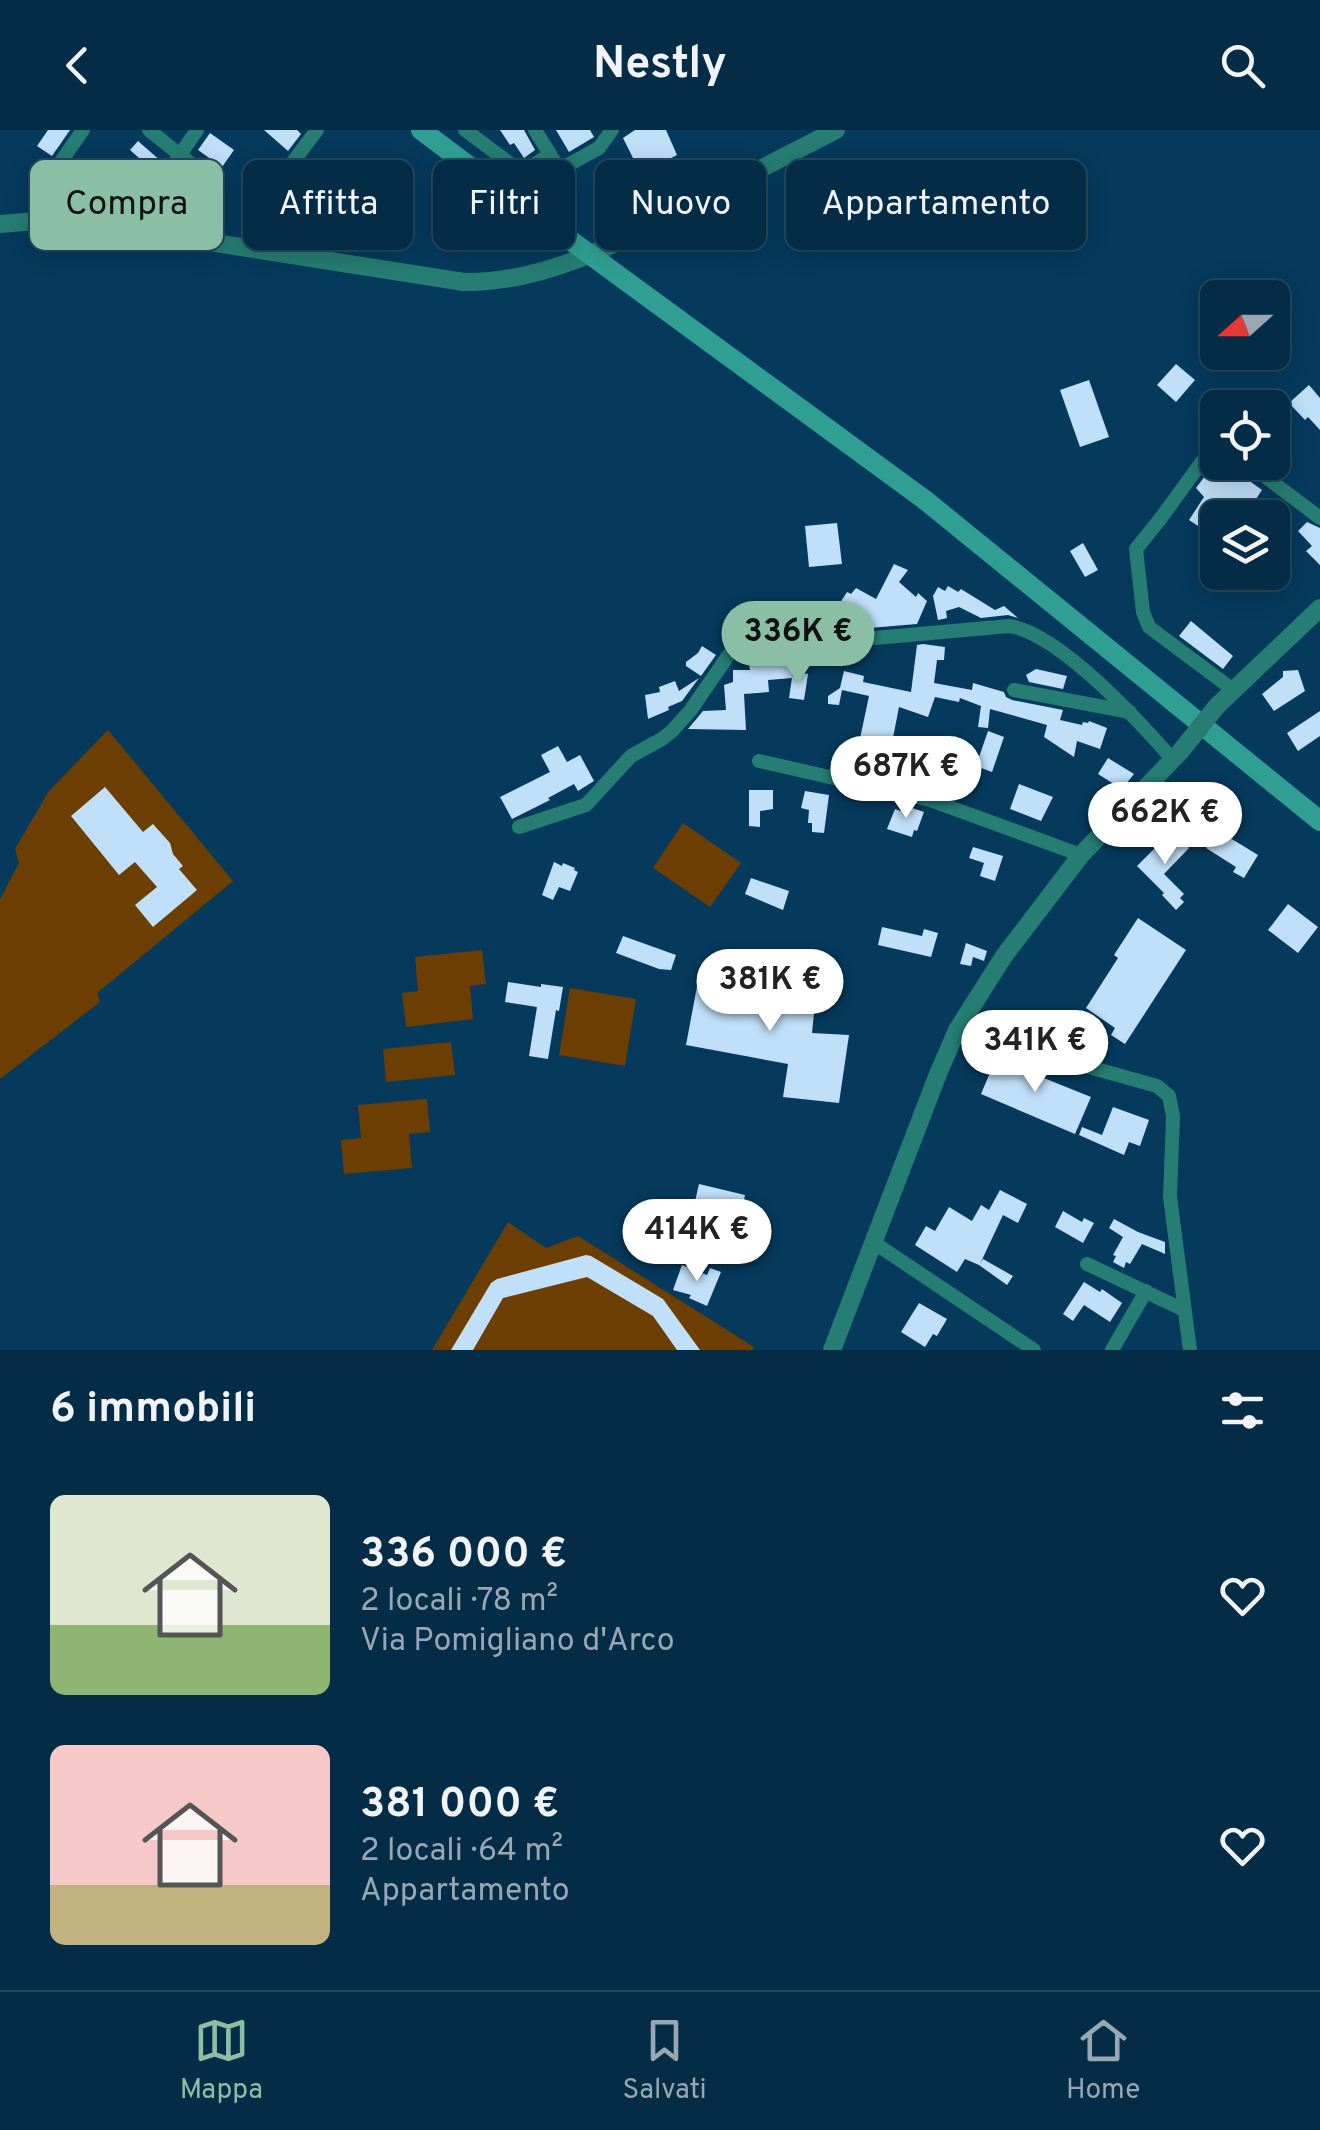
<!DOCTYPE html>
<html lang="it">
<head>
<meta charset="utf-8">
<style>
  body { margin:0; font-family:Overpass,sans-serif; background:#0d344d; color:#f1f3f6; height:100vh; display:flex; flex-direction:column; font-size:38px; white-space:nowrap }
  * { box-sizing:border-box; margin:0 }
  p { font-size:32px; color:#97a7b3 }
  .icon { flex:none; width:55px; height:55px; fill:none; stroke:currentColor; stroke-width:2; stroke-linecap:round; stroke-linejoin:round }
  .map { position:relative; height:1220px; overflow:hidden }
  .panel { display:flex; flex-direction:column; background:#042c46; flex:1 }
  .panel>* { flex:none }
  .hud { position:absolute; left:30px; top:30px; width:1260px; height:90px; display:flex; gap:20px }
  .needle { width:65px; rotate:249deg }
  .controls { position:absolute; left:1200px; top:150px; display:grid; gap:20px }
  .controls a { display:grid; place-items:center; width:90px; height:90px; border-radius:15px; background:#042c46; box-shadow:0 5px 25px #0003,0 0 0 2px #25485f; font-size:50px }
  .price { position:absolute; translate:-50% -85px; padding:0 22px; border-radius:35px; background:#fff; color:#222; font-size:32px; line-height:65px; filter:drop-shadow(0 2px 5px #0008) }
  .price::after { content:''; position:absolute; left:50%; top:60px; width:30px; height:22px; margin-left:-15px; background:inherit; clip-path:polygon(0 0,100% 0,50% 100%) }
  .price.selected { background:#8abfa5; color:#111 }
  ul { padding:0; list-style:none }
  li { display:flex; align-items:center; gap:30px; height:250px; padding:0 50px }
  li span { display:grid; place-items:center; flex:none; width:280px; height:200px; border-radius:15px; color:#555 }
  li>.icon { margin-inline-start:auto }
  span .icon { width:120px; height:120px; fill:#fffc; stroke-width:1 }
  li b { font-size:42px }
  h2 { display:flex; justify-content:space-between; align-items:center; height:120px; padding:0 50px; font-size:42px }
  .chip { padding:0 35px; border-radius:15px; background:#042c46; box-shadow:0 5px 25px #0003,0 0 0 2px #25485f; font-size:35px; line-height:90px }
  .chip.selected { background:#8abfa5; color:#111 }
  header { display:flex; justify-content:space-between; align-items:center; height:130px; padding:0 50px; background:#042c46; font-size:45px; font-weight:700 }
  .dock { display:flex; justify-content:space-around; align-items:center; height:140px; border-top:2px solid #25485f; background:#042c46; font-size:28px; color:#97a7b3 }
  .dock a { display:grid; justify-items:center; gap:5px }
  .dock .selected { color:#8abfa5 }
  .map>svg:first-child { display:block }
</style>
</head>
<body>
<header><svg class="icon" aria-label="back" viewBox="0 0 24 24"><path d="M15 5l-7 7 7 7"/></svg>Nestly<svg class="icon" aria-label="search" viewBox="0 0 24 24"><circle cx="10" cy="10" r="6"/><path d="M15 15l6 6"/></svg></header>
<div class="map">
<svg width="1320" height="1220" viewBox="0 0 1320 1220">
  <rect width="100%" height="100%" fill="#053a5d"/>
  <g fill="#6c3e02">
    <polygon points="108,600 233,751 97,863 100,872 0,949 0,769 19,733 15,719 49,661"/>
    <polygon points="683,693 741,733 710,777 653,738"/>
    <polygon points="482,820 486,854 470,856 473,889 406,897 402,863 418,861 415,827"/>
    <polygon points="570,858 636,869 625,936 559,925"/>
    <polygon points="451,912 455,945 386,952 383,919"/>
    <polygon points="427,969 430,1002 409,1004 412,1038 344,1044 341,1010 361,1008 358,975"/>
    <polygon points="508,1092 546,1118 578,1106 754,1217 753,1220 432,1220"/>
  </g>
  <g fill="#c0dff9">
    <polygon points="48,0 70,0 52,26 37,16"/>
    <polygon points="264,0 297,0 301,4 288,21"/>
    <polygon points="500,0 524,0 535,20 524,28 514,13 510,15"/>
    <polygon points="556,0 590,0 594,7 569,22"/>
    <polygon points="635,0 666,0 677,25 641,44 623,8"/>
    <polygon points="210,3 234,20 222,37 198,20"/>
    <polygon points="138,11 162,32 143,60 125,44 139,28 130,20"/>
    <polygon points="1176,234 1195,250 1176,272 1157,255"/>
    <polygon points="1089,250 1109,307 1080,317 1060,260"/>
    <polygon points="1309,255 1320,268 1320,300 1308,287 1305,290 1289,273"/>
    <polygon points="1218,332 1223,332 1262,360 1243,388 1217,388 1207,402 1189,390 1204,367 1196,358 1214,334"/>
    <polygon points="1307,392 1320,398 1320,435 1306,421 1312,416 1298,401"/>
    <polygon points="837,393 842,434 809,437 805,396"/>
    <polygon points="1272,407 1289,412 1275,458 1272,458 1272,452 1248,445 1249,442 1272,442"/>
    <polygon points="1083,413 1098,440 1085,447 1070,421"/>
    <polygon points="894,434 908,440 899,452 916,467 918,463 927,471 917,494 845,500 845,488 836,479 847,462 851,464 856,458 876,469"/>
    <polygon points="948,456 958,462 961,459 995,480 1004,476 1018,488 1008,485 981,488 959,477 946,481 947,488 938,490 933,466 938,457 945,461"/>
    <polygon points="1191,491 1233,526 1223,539 1179,506"/>
    <polygon points="923,514 945,517 944,530 937,530 934,553 972,560 973,553 1004,562 1006,567 1012,570 1063,580 1060,590 1082,595 1083,592 1088,593 1089,591 1107,598 1100,619 1077,611 1074,627 1044,607 1047,595 990,579 988,598 978,597 981,576 960,568 959,572 935,567 928,587 899,577 892,613 872,609 866,640 854,637 869,566 842,560 839,575 828,574 828,566 840,558 844,541 864,546 863,552 911,562 917,515"/>
    <polygon points="702,516 716,525 701,546 686,536 686,532 698,523"/>
    <polygon points="792,530 792,548 768,550 769,562 744,564 746,600 688,599 703,581 726,580 724,555 733,552 733,540 750,540 749,534"/>
    <polygon points="1036,539 1067,546 1063,559 1029,552 1026,545"/>
    <polygon points="1298,540 1305,561 1274,581 1262,564 1283,547 1283,541"/>
    <polygon points="793,541 808,544 804,570 789,568"/>
    <polygon points="699,548 682,571 668,577 669,580 648,589 645,565 660,562 659,557 675,551 679,561"/>
    <polygon points="1320,581 1320,606 1298,621 1287,603"/>
    <polygon points="988,601 1004,607 992,642 976,636"/>
    <polygon points="558,616 567,632 580,625 594,651 578,661 574,654 548,668 550,670 512,689 500,667 550,642 541,625"/>
    <polygon points="910,617 924,621 913,655 899,651"/>
    <polygon points="1108,628 1134,644 1122,659 1098,644"/>
    <polygon points="1019,654 1053,667 1041,691 1010,679"/>
    <polygon points="105,657 143,702 153,694 170,713 173,724 183,736 179,739 197,760 153,797 135,775 157,757 135,732 119,745 71,686"/>
    <polygon points="749,660 773,660 773,679 760,681 760,697 749,696"/>
    <polygon points="805,661 829,665 824,703 812,702 812,693 808,693 809,680 801,678"/>
    <polygon points="906,676 924,682 917,701 914,700 912,707 887,699 895,679 904,682"/>
    <polygon points="1217,700 1258,725 1244,748 1233,742 1236,737 1206,718"/>
    <polygon points="1172,701 1189,718 1164,744 1184,764 1180,768 1184,772 1176,780 1162,765 1164,763 1137,736"/>
    <polygon points="973,717 1003,726 995,751 980,746 984,733 969,728"/>
    <polygon points="554,732 562,736 563,733 575,738 574,740 578,742 570,761 559,757 553,770 542,765"/>
    <polygon points="751,748 789,761 783,780 745,764"/>
    <polygon points="1288,774 1318,797 1298,823 1268,800"/>
    <polygon points="1138,788 1186,820 1125,914 1111,905 1115,898 1086,878 1118,828 1114,825"/>
    <polygon points="882,797 922,806 924,799 938,803 931,827 878,815"/>
    <polygon points="623,806 676,825 671,840 659,839 616,823"/>
    <polygon points="966,813 987,821 984,831 973,827 971,836 960,834"/>
    <polygon points="699,846 816,863 812,903 849,905 839,973 783,967 788,934 686,915"/>
    <polygon points="508,852 541,857 541,854 563,857 559,881 556,880 548,929 529,926 537,877 505,872"/>
    <polygon points="997,926 1021,936 1023,932 1032,936 1029,942 1091,967 1075,1004 981,964"/>
    <polygon points="1113,977 1149,990 1140,1016 1129,1012 1124,1025 1079,1005 1082,997 1102,1005"/>
    <polygon points="699,1054 745,1065 741,1084 709,1078 708,1083 693,1080"/>
    <polygon points="1000,1060 1027,1074 1018,1093 1003,1085 980,1134 983,1129 1013,1146 1007,1155 979,1135 965,1129 957,1142 915,1115 926,1096 935,1101 949,1077 972,1091 981,1075 989,1080"/>
    <polygon points="1063,1081 1082,1092 1084,1088 1094,1093 1083,1113 1055,1097"/>
    <polygon points="1114,1089 1138,1102 1165,1112 1165,1124 1142,1114 1130,1134 1126,1132 1124,1138 1113,1132 1116,1126 1113,1125 1123,1107 1109,1098"/>
    <polygon points="586,1125 591,1126 663,1169 700,1220 677,1220 653,1186 587,1147 503,1168 473,1220 451,1220 491,1153 497,1149"/>
    <polygon points="682,1135 707,1145 710,1138 721,1142 707,1176 689,1168 691,1165 673,1160"/>
    <polygon points="1084,1152 1100,1162 1102,1159 1122,1173 1110,1192 1084,1175 1073,1191 1063,1184"/>
    <polygon points="919,1173 947,1189 937,1206 933,1204 925,1217 901,1202"/>
  </g>
  <g fill="none" stroke-linecap="round" stroke-linejoin="round">
    <g stroke="#267d73" stroke-width="14">
      <polyline points="149,0 214,52"/>
      <polyline points="465,0 520,41 527,39 550,24"/>
      <polyline points="535,0 556,34 566,36 599,18 612,0"/>
      <polyline points="60,33 83,0"/>
      <polyline points="286,41 317,0"/>
      <polyline points="152,66 197,0"/>
      <polyline points="1218,321 1206,326 1161,388 1136,419 1143,482 1149,497 1232,559"/>
      <polyline points="1246,332 1320,388"/>
      <polyline points="1014,560 1130,582"/>
      <polyline points="759,631 930,670 1081,725"/>
      <path d="M519 697 586 675 631 626 662 609 672 601 690 581 737 513 853 510 1009 496C1059 503 1140 592 1173 630"/>
      <polyline points="957,900 1157,956 1169,966 1173,986 1170,1067 1190,1220"/>
      <polyline points="873,1112 1034,1220"/>
      <polyline points="1087,1134 1184,1180"/>
      <polyline points="1112,1220 1146,1161"/>
    </g>
    <g stroke="#267d73" stroke-width="18">
      <path d="M0 94 36 91 101 95 464 152C547 153 621 111 693 74 740 49 788 25 836 0"/>
      <polyline points="1217,576 1320,478"/>
      <polyline points="832,1220 938,944 957,900 1004,826 1081,725 1180,622"/>
    </g>
    <g stroke="#309f93" stroke-width="20">
      <polyline points="421,0 469,36"/>
      <polyline points="925,370 1320,691"/>
    </g>
    <polyline stroke="#267d73" stroke-width="18" points="1180,622 1217,576"/>
    <polyline stroke="#309f93" stroke-width="20" points="469,36 925,370"/>
  </g>
</svg>
<div class="controls">
<a><svg class="needle" viewBox="-14 -14 28 28"><path d="M0-13l5 13h-10z" fill="#e53935"/><path d="M0 13l5-13h-10z" fill="#97a7b3"/></svg></a>
<a><svg class="icon" aria-label="locate" viewBox="0 0 24 24"><circle cx="12" cy="12" r="6"/><path d="M12 2v4M12 18v4M2 12h4M18 12h4"/></svg></a>
<a><svg class="icon" aria-label="layers" viewBox="0 0 24 24"><path d="M12 4l9 5-9 5-9-5zM3 14l9 5 9-5"/></svg></a>
</div>
<b class="price selected" style="left:798px;top:556px">336K €</b>
<b class="price" style="left:906px;top:691px">687K €</b>
<b class="price" style="left:1165px;top:737px">662K €</b>
<b class="price" style="left:770px;top:904px">381K €</b>
<b class="price" style="left:1035px;top:965px">341K €</b>
<b class="price" style="left:697px;top:1154px">414K €</b>
<div class="hud">
<a class="chip selected">Compra</a>
<a class="chip">Affitta</a>
<a class="chip">Filtri</a>
<a class="chip">Nuovo</a>
<a class="chip">Appartamento</a>
</div>
</div>
<section class="panel">
<h2>6 immobili<svg class="icon" aria-label="filters" viewBox="0 0 24 24"><path d="M4 7h16M4 17h16"/><circle cx="9" cy="7" r="2"/><circle cx="15" cy="17" r="2"/></svg></h2>
<ul>
<li><span style="background:linear-gradient(#dfe7d0 65%,#8fb573 0)"><svg class="icon" aria-label="home" viewBox="0 0 24 24"><path d="M3 11l9-7 9 7M6 9v11h12V9"/></svg></span><div><b>336 000 €</b><p>2 locali · 78 m²</p><p>Via Pomigliano d'Arco</p></div><svg class="icon" aria-label="heart" viewBox="0 0 24 24"><path d="M12 20l-8-8c-3-5 5-10 8-4 3-6 11-1 8 4z"/></svg></li>
<li><span style="background:linear-gradient(#f6c9c9 70%,#c2b280 0)"><svg class="icon" aria-label="home" viewBox="0 0 24 24"><path d="M3 11l9-7 9 7M6 9v11h12V9"/></svg></span><div><b>381 000 €</b><p>2 locali · 64 m²</p><p>Appartamento</p></div><svg class="icon" aria-label="heart" viewBox="0 0 24 24"><path d="M12 20l-8-8c-3-5 5-10 8-4 3-6 11-1 8 4z"/></svg></li>
</ul>
</section>
<nav class="dock">
<a class="selected"><svg class="icon" aria-label="map" viewBox="0 0 24 24"><path d="M3 6l6-2 6 2 6-2v14l-6 2-6-2-6 2zM9 4v14M15 6v14"/></svg>Mappa</a>
<a><svg class="icon" aria-label="saved" viewBox="0 0 24 24"><path d="M7 4h10v16l-5-4-5 4z"/></svg>Salvati</a>
<a><svg class="icon" aria-label="home" viewBox="0 0 24 24"><path d="M3 11l9-7 9 7M6 9v11h12V9"/></svg>Home</a>
</nav>
</body>
</html>
